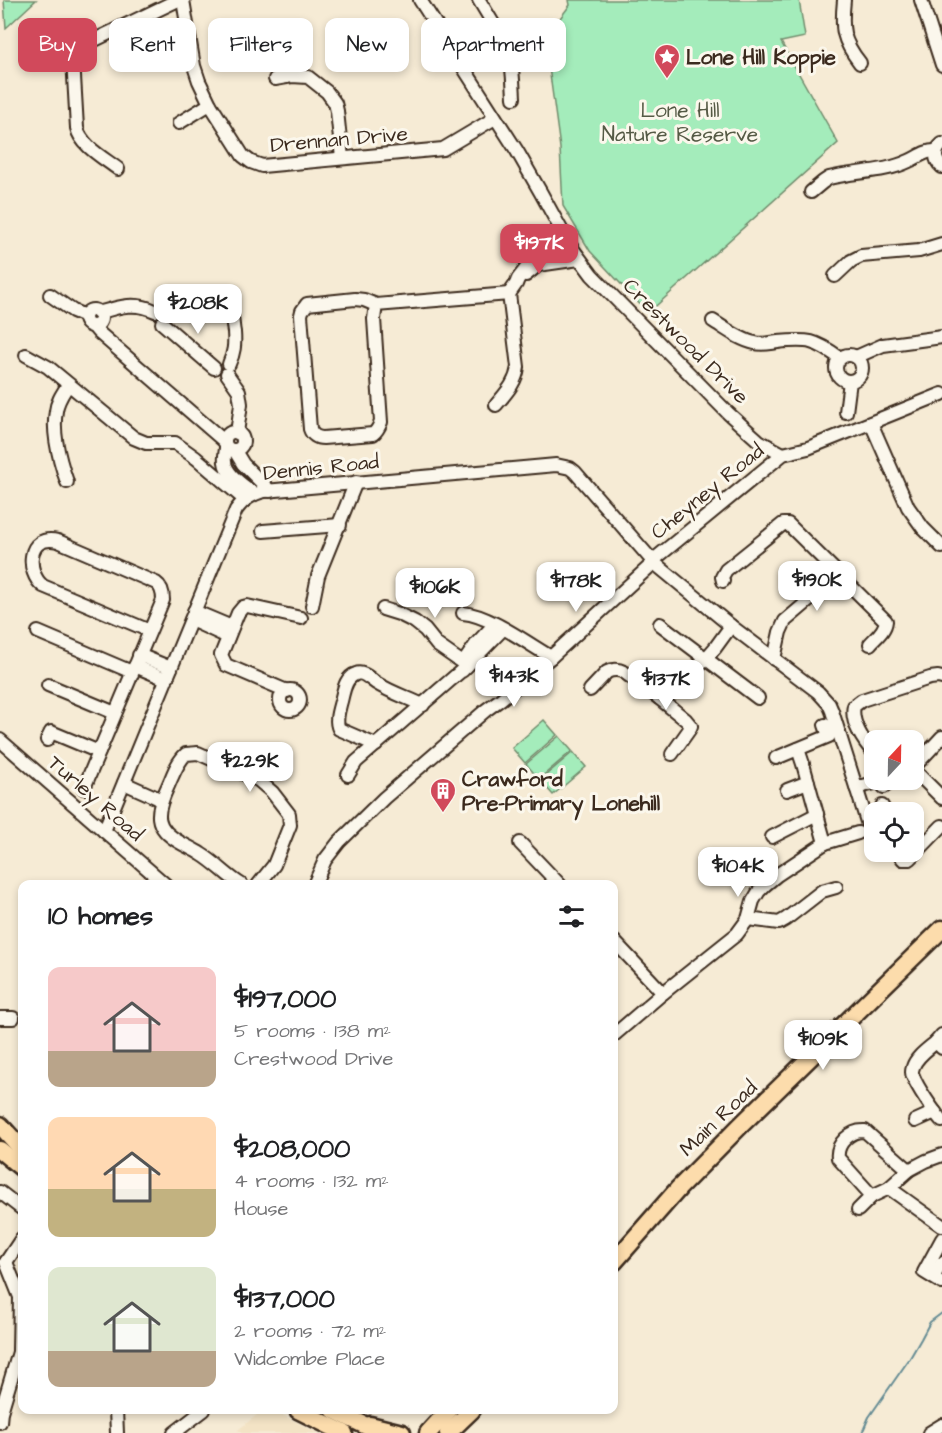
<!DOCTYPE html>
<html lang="en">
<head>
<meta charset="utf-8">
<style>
  body { margin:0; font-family:"Architects Daughter",sans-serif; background:#f6f6f6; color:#202124; height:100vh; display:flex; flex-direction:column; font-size:22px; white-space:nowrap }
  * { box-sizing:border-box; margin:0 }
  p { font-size:20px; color:#757577 }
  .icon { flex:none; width:33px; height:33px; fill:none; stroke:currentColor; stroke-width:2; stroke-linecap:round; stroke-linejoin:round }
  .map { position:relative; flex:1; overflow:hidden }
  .drawer { position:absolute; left:18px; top:880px; width:600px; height:534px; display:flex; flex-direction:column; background:#fff; border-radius:12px; box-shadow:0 3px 9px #0003 }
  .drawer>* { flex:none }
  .banner { position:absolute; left:18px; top:18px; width:600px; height:54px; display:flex; gap:12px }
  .needle { width:39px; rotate:22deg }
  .tools { position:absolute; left:864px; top:730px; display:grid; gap:12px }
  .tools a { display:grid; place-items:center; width:60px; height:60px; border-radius:12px; background:#fff; box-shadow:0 3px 9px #0003; font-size:30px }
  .price { position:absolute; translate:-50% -51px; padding:0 14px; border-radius:12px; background:#fff; color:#222; font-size:20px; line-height:39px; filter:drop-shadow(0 2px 3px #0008) }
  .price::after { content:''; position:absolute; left:50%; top:36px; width:18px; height:14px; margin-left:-9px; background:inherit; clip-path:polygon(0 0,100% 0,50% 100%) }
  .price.on { background:#d1495b; color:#fff }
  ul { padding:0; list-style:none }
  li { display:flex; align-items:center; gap:18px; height:150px; padding:0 30px }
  li span { display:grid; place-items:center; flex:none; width:168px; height:120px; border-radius:12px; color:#555 }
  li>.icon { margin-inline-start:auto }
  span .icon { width:72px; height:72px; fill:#fffc; stroke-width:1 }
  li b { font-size:26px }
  h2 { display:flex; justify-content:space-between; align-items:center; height:72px; padding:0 30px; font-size:26px }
  .tag { padding:0 21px; border-radius:12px; background:#fff; box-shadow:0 3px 9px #0003; font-size:21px; line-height:54px }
  .tag.on { background:#d1495b; color:#fff }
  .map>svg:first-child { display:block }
</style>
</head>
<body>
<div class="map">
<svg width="942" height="1433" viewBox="0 0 942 1433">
  <rect width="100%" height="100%" fill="#f6ebd5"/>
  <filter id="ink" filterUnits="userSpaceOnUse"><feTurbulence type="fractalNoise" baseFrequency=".0167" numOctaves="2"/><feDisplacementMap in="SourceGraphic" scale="12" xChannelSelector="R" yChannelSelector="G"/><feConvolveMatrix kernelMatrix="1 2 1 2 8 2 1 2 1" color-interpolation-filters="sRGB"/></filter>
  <g filter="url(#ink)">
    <polygon fill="#f3e3c5" points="263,1410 273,1410 317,1433 242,1433 238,1430"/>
    <g fill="#a4ecbb" stroke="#708b6c" stroke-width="1.5">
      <polygon points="4,0 36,0 6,28"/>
      <polygon points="569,0 799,0 805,37 781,42 838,143 648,313 590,251 563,206 560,148 545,38 570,5"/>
      <polygon points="544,720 557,735 525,763 512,748"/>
      <polygon points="559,736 572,751 539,779 526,764"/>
      <polygon points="573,752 586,767 553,795 540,780"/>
    </g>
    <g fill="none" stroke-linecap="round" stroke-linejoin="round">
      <polyline stroke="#668c94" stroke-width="2" points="862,1433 869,1417 910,1358 921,1339 930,1322 942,1313"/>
      <defs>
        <g id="minor">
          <polyline points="183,0 194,66 199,81 210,104 243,156 251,162 262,166 443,149 495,118"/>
          <polyline points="420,0 517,151 541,193 569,244 592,275 728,413 759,441 783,454"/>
          <path d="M479 0 506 45C513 62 513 80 514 98"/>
          <path d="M844 0C841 29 842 40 860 63"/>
          <polyline points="921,0 942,65"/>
          <polyline points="275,79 292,76 308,77 327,92 335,103 337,111 342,158"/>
          <polyline points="179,123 210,104"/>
          <path d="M942 144C934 151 934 160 942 167"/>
          <path d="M118 169C104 158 81 146 77 128L73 59 74 54 80 47 178 0"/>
          <path d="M811 192 823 182 829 178C856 171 884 173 909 161 918 157 926 150 936 151"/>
          <polyline points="526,275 538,265 579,259"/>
          <polyline points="835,276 851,261 861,256 919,251 942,244"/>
          <polyline points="509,294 516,284 518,279 534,258 540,252 569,244"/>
          <polyline points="50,295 73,311 85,316"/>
          <path d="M376 305 374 319 381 422C379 427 377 431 373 434L323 438C317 438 312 435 310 429L301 315 302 311 307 304 355 299 364 300 376 305 509 294 518 367C516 383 506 393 496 405"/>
          <path d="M165 308C186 298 220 290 232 318 233 322 233 328 234 332 235 345 234 353 229 364"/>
          <circle cx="93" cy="318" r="8"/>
          <path d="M98 313C118 307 135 301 155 311"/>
          <path d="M713 321C726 329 740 340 755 343 763 345 770 343 778 342 809 339 815 340 840 358"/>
          <polyline points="162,323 214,368"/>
          <polyline points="93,326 98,332 224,441"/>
          <polyline points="26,355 48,367 134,438 146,443 175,443 196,458 245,500"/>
          <circle cx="849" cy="368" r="13"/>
          <polyline points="856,357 883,345 942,337"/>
          <polyline points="227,374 239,391 241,404 237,433"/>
          <polyline points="846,412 850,381"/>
          <polyline points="871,423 908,507 923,528 942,547"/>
          <circle cx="234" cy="441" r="9"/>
          <path d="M226 447C226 452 224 457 225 462 226 475 245 486 254 494"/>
          <polyline points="235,451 243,464 270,491"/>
          <path d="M67 482C60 462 52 432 56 411 57 401 63 393 68 385"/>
          <polyline points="263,531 340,525"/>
          <polyline points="656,558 783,454 808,448 942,394"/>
          <polyline points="658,566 731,626 818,692 829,704 832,711 869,828"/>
          <path d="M723 581 722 577 726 570 783 524H788L886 621C885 631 876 637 870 644"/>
          <polyline points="312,606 318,576 356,482"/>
          <polyline points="383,609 399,614 415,622 425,630 437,645 467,666"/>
          <polyline points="194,611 232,627"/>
          <path d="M463 613C489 615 527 643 551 657"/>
          <polyline points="191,620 228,637"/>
          <polyline points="660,624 758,698"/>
          <polyline points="38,632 132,672"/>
          <polyline points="139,655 171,668"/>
          <polyline points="466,659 477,643 495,624"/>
          <polyline points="774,659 780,632 785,621 839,575"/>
          <polyline points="135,666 166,679"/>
          <polyline points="48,685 115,713"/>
          <path d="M590 690 607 672C613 669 618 669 624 672L659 698 701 664 715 648 731 626"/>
          <circle cx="290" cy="700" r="10"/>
          <polyline points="287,691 226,665 221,655 238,613 243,607 247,606 301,618"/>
          <polyline points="659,698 686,720 691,726 689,730 672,754"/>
          <polyline points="0,740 166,885"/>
          <polyline points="47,740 51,732 99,752"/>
          <path d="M376 745 339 729C334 720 340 707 342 697 344 689 346 677 356 674 363 671 370 679 376 683 390 692 408 698 423 705"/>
          <path d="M874 753C864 742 850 722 854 706L862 700 930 678 938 677 942 678"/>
          <polyline points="776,758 829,736 825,725"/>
          <polyline points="914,767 942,737"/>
          <polyline points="914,770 942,798"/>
          <polyline points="348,775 356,762 461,671 462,671 503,629"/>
          <polyline points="124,783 162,800"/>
          <polyline points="884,787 893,780"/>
          <path d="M84 788 163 600C163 593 162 587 156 583L58 541C26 533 26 573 43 586L150 631"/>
          <polyline points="856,788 874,783"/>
          <polyline points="787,790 808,782"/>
          <polyline points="882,806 885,813"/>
          <path d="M104 831 236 510C244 499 252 494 265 491L556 465 570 468 575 472 650 558"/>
          <polyline points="772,837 817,814"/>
          <polyline points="520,843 560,885"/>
          <polyline points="825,843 858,833"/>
          <polyline points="898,852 903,859 910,859 942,826"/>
          <path d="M242 885C227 876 216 863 201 854 195 850 188 847 181 843 152 827 156 812 168 786 173 775 177 762 186 754L198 753 258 780 272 792 289 814 290 825 274 865 258 885"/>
          <polyline points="314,885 325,860 339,842 384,798 486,710 501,699 551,657 649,567"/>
          <polyline points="748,919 779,923 786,919 822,891 836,887"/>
          <polyline points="614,941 663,993"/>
          <polyline points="0,1018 13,1018"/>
          <polyline points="614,1035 663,993 737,934 748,919 753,901 759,891 765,885 777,875 825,843 803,764 798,749"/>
          <polyline points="942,1035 936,1042 942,1048"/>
          <path d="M936 1042C928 1049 916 1057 913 1067 912 1070 911 1073 913 1076 917 1087 934 1112 942 1121"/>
          <polyline points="915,1121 935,1112"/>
          <polyline points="889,1188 942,1226"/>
          <polyline points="0,1192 22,1209"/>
          <polyline points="872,1196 889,1188 909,1170"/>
          <path d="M858 1210 872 1196 838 1158C836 1143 851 1130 865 1131L909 1170 926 1161 942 1155"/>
          <polyline points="942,1239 924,1272 942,1283"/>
          <polyline points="6,1262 22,1238"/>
          <polyline points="933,1277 942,1263"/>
          <polyline points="116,1410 117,1433"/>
          <polyline points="0,1422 1,1412 19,1352 20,1297 6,1262"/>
          <polyline points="174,1433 204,1410"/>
          <polyline points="929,1433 942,1425"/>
        </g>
        <g id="major">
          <polyline points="0,1125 22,1149"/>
          <polyline points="0,1150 22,1168"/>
          <polyline points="614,1262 679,1188 740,1126 942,929"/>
          <polyline points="298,1410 344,1433"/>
          <polyline points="334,1410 380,1433"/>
          <polyline points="370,1425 402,1433"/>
          <polyline points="428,1433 449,1410"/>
          <polyline points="448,1433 472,1410"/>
        </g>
      </defs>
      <use href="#minor" stroke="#3b2a1e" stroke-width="16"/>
      <use href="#major" stroke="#3b2a1e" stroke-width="21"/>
      <use href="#minor" stroke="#fbf7ec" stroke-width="12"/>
      <use href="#major" stroke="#fcdcac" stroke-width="16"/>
    </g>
  </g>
  <defs>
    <symbol id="sight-pin" viewBox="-11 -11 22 30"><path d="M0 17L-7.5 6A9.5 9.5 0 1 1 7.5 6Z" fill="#d1495b" stroke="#fbf7ec"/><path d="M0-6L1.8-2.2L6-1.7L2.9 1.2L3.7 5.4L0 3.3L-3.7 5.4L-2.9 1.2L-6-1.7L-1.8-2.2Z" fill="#fff"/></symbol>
    <symbol id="building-pin" viewBox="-11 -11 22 30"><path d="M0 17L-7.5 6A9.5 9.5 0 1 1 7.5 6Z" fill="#d1495b" stroke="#fbf7ec"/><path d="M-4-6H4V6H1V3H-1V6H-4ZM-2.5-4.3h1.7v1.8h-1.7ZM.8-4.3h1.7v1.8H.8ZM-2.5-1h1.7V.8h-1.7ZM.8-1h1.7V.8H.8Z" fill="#fff"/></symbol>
  </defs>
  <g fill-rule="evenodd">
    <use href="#sight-pin" x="652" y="42" width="30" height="40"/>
    <use href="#building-pin" x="428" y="776" width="30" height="40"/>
  </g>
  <g text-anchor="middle" stroke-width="6" stroke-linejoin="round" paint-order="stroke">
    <g font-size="21" font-weight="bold" fill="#3b2a1e" stroke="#fbf7ec" text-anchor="start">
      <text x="686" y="64">Lone Hill Koppie</text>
      <text x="462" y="786">Crawford<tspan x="462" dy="24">Pre-Primary Lonehill</tspan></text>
    </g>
    <g font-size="21" fill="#555a45" stroke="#fbf7ec">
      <text x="680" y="117">Lone Hill<tspan x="680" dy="24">Nature Reserve</tspan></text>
    </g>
    <g font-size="21" fill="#3b2a1e" stroke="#fbf7ec">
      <text transform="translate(339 139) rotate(-5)" y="7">Drennan Drive</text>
      <text transform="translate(686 341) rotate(45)" y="7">Crestwood Drive</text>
      <text transform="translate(321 467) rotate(-6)" y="7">Dennis Road</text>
      <text transform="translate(707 491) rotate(-39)" y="7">Cheyney Road</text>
      <text transform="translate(96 798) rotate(41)" y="7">Turley Road</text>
      <text transform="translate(718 1118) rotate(-44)" y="7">Main Road</text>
    </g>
  </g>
</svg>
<div class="tools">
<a><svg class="needle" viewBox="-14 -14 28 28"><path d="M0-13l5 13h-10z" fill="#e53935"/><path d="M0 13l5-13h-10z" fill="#757577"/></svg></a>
<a><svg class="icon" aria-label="locate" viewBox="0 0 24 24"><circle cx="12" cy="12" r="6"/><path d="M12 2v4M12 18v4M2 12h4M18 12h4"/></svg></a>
</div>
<b class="price on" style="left:539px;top:275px">$197K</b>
<b class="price" style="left:198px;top:335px">$208K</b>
<b class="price" style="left:817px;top:612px">$190K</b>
<b class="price" style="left:576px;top:613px">$178K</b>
<b class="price" style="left:435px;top:619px">$106K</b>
<b class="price" style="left:514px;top:708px">$143K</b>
<b class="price" style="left:666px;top:711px">$137K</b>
<b class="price" style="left:250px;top:793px">$229K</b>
<b class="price" style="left:738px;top:898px">$104K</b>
<b class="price" style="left:823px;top:1071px">$109K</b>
<div class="banner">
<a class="tag on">Buy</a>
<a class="tag">Rent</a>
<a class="tag">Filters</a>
<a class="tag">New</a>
<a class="tag">Apartment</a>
</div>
<section class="drawer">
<h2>10 homes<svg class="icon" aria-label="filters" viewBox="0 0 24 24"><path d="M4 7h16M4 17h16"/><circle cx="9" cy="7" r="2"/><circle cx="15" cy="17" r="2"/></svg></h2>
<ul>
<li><span style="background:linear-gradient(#f6c9c9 70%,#b9a48a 0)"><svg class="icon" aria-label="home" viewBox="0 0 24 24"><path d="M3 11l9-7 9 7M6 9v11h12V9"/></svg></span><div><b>$197,000</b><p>5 rooms · 138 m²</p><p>Crestwood Drive</p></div></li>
<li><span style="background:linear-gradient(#ffd9b3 60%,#c2b280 0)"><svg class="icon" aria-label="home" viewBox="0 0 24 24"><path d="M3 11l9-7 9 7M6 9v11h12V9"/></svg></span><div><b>$208,000</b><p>4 rooms · 132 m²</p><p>House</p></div></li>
<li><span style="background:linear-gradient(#dfe7d0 70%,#b9a48a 0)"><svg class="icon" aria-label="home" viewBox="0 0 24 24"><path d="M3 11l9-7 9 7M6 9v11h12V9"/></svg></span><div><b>$137,000</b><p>2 rooms · 72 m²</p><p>Widcombe Place</p></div></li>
</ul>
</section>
</div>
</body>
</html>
